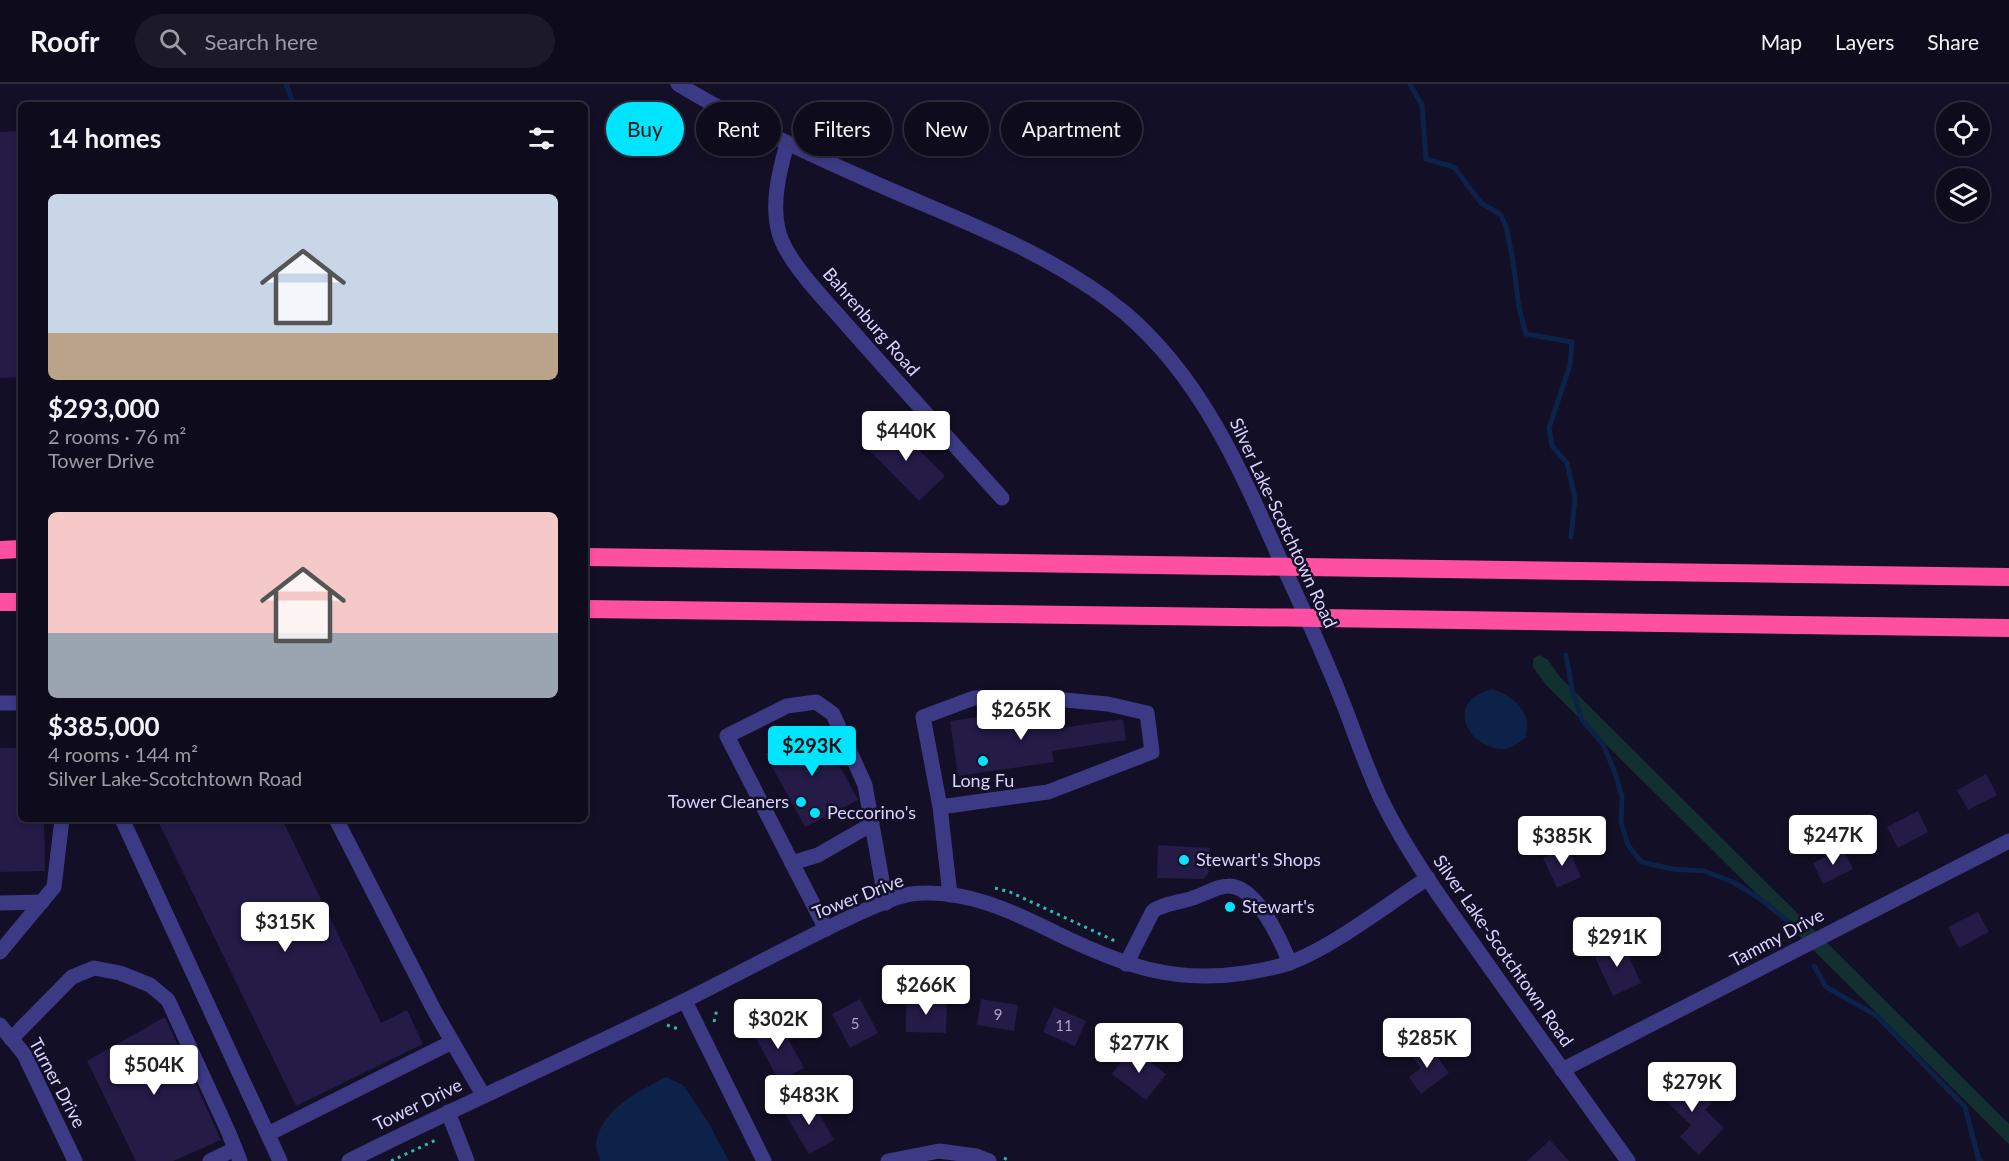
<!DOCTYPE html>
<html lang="en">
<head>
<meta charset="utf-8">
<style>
  body { margin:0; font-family:Lato,sans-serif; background:#1c1929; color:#f1f3f6; height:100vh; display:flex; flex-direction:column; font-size:22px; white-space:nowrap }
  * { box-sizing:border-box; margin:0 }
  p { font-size:20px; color:#9b9ba3 }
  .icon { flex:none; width:33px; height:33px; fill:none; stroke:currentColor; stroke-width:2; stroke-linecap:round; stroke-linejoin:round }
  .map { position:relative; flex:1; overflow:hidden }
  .drawer { position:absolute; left:18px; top:18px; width:570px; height:720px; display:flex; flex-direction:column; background:#0e0b1c; border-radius:9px; box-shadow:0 3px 9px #0003,0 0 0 2px #2e2b3b }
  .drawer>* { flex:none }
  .guide { position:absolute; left:606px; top:18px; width:570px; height:54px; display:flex; gap:12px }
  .fabs { position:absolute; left:1936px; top:18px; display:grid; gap:12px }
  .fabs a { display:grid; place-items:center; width:54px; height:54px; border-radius:50%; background:#0e0b1c; box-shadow:0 3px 9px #0003,0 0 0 2px #2e2b3b; font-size:30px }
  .price { position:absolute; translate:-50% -51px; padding:0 14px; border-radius:6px; background:#fff; color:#222; font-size:20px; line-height:39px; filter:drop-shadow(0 2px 3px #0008) }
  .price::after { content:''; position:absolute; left:50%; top:36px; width:18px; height:14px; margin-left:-9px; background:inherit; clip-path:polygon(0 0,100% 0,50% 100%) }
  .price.active { background:#00e5ff; color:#111 }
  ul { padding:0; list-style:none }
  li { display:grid; align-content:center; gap:12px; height:318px; padding:0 30px }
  li span { display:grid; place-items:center; height:186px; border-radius:9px; color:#555 }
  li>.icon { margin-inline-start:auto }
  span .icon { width:108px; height:108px; fill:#fffc; stroke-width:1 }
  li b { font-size:26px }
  h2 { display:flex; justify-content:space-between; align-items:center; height:72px; padding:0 30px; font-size:26px }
  .pill { padding:0 21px; border-radius:27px; background:#0e0b1c; box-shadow:0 3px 9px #0003,0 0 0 2px #2e2b3b; font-size:21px; line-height:54px }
  .pill.active { background:#00e5ff; color:#111 }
  header { display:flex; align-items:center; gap:36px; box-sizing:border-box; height:84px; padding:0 30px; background:#0e0b1c; border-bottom:2px solid #2e2b3b }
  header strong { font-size:28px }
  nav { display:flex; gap:33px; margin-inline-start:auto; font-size:21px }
  .search { width:420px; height:54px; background:#1c1929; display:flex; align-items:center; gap:15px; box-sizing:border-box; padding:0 21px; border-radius:33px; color:#9b9ba3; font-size:22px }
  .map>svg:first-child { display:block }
</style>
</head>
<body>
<header>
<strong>Roofr</strong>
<div class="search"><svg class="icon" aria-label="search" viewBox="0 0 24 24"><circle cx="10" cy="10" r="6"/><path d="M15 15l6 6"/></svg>Search here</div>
<nav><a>Map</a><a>Layers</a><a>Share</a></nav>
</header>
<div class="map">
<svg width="2009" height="1077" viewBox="0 0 2009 1077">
  <rect width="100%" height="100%" fill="#130f26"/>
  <polygon fill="#12302f" points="1539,571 1548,576 1560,593 2009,1040 2009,1060 1547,602 1533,583 1533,575"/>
  <g fill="#0c2248">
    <path d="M1492 605C1507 610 1524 620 1527 638 1528 642 1526 649 1526 653 1520 658 1513 664 1505 665 1470 667 1441 618 1492 605Z"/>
    <circle cx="1171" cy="961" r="9"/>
    <path d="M666 993 683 1001 709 1040 729 1077H600C599 1072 595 1064 596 1059 602 1025 639 1007 666 993Z"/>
  </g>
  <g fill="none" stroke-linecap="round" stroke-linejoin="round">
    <g stroke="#0c2248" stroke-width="5">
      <polyline points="286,0 294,21"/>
      <polyline points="1410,0 1422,21 1426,75 1454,83 1481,119 1500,130 1506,142 1513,177 1519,224 1526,250 1572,258 1570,281 1549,344 1552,362 1567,379 1575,414 1571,453"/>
      <polyline points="1566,571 1572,605 1582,636 1603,660 1615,689 1622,713 1621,738 1628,761 1641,778 1672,785 1704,787 1733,798 1759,814 1794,842"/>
      <polyline points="1814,882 1826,903 1877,932 1965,1023 1979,1077 1981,1077"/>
    </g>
  </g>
  <g fill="#241b47">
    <polygon points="21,47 21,293 0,294 0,48"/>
    <polygon points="892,339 945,392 919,417 867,364"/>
    <polygon points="1006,629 1007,639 1052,632 1054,645 1123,635 1126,656 1052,667 1054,678 958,692 950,637"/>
    <polygon points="819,643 858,716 805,743 765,670"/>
    <polygon points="0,664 21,664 21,735 44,735 45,787 0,788"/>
    <polygon points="1986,690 1997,711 1968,726 1957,706"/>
    <polygon points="1918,727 1928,748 1898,764 1887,743"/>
    <polygon points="157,735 282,735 381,939 407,926 423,960 296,1022"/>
    <polygon points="1158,761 1210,764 1209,788 1204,795 1157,794"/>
    <polygon points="1567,762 1581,793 1557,804 1543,774"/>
    <polygon points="1843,764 1853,785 1823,800 1813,779"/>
    <polygon points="1978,828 1989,848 1959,864 1948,843"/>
    <polygon points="1621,856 1641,899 1613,912 1593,869"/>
    <polygon points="860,915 878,949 850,964 832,930"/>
    <polygon points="981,915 1018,921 1014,947 977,941"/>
    <polygon points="906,916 947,917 946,949 906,948"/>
    <polygon points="1054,923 1086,937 1075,962 1043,948"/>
    <polygon points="165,933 221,1056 173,1077 136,1077 87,977"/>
    <polygon points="778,936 804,984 779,997 753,949"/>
    <polygon points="1427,959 1449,989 1421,1010 1409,993 1421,984 1411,971"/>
    <polygon points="1132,964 1166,990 1146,1016 1112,990"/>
    <polygon points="1680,988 1712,1019 1705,1026 1724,1044 1699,1071 1680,1053 1691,1041 1659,1010"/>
    <polygon points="810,1013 834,1056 809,1070 784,1028"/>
    <polygon points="1550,1056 1569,1077 1527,1077"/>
  </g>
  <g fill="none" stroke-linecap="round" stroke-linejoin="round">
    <g stroke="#2fb8b0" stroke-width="3" stroke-dasharray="3 4.5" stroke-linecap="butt">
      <polyline points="995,804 1010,808 1115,857"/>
      <polyline points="714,938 717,925"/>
      <polyline points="667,941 681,946"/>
      <polyline points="1004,1074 1010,1077"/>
      <polyline points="391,1077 436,1056"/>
    </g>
    <g stroke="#3d3a85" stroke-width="15">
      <path d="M678 0C749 43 824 77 900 110 978 143 1060 175 1125 229 1203 295 1243 391 1283 482 1304 527 1325 573 1343 619 1356 652 1367 686 1382 717 1411 776 1451 828 1488 881 1535 947 1581 1012 1628 1077"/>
      <path d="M787 60C779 88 771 120 779 149 787 178 827 218 846 240 898 299 950 356 1002 414"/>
      <polyline points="0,619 21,619"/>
      <polyline points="940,723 923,633 974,614 1043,614 1108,620 1147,629 1152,668 1048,708 940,723 950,811"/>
      <polyline points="122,735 280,1077"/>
      <polyline points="336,735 434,926 483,1011"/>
      <polyline points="872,740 818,771 792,779 727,652 787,622 816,618 833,630 865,701 886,819"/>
      <polyline points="792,779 826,845"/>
      <polyline points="0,819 42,818"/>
      <polyline points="0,868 54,803 62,735"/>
      <path d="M1126 880 1153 827C1164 819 1179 819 1193 814 1204 811 1216 802 1228 802 1256 801 1281 857 1290 879"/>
      <polyline points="685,917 764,1077"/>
      <polyline points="0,941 24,970 75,1077"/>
      <polyline points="11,955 72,893 94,884 120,889 150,901 168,916 228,1047 240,1077"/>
      <polyline points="1562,986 2009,757"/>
      <polyline points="448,1028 467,1077"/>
      <polyline points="268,1050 452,958"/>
      <polyline points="210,1077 235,1065"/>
      <path d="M349 1077C460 1021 575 971 686 916 738 890 788 863 840 838 859 829 891 813 911 810 964 804 1012 827 1058 850 1122 881 1173 900 1245 889 1261 886 1277 884 1292 878 1337 860 1386 821 1428 794"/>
      <polyline points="888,1077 939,1067 976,1072 989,1077"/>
    </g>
    <g stroke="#ff4fa3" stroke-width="18">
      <polyline points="0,466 21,465"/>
      <polyline points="585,473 2009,493"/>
      <polyline points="0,518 21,518"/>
      <path d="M585 525C1060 530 1534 537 2009 544"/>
    </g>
  </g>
  <g fill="#00e5ff" stroke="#130f26" stroke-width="2">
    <circle cx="983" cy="677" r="6"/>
    <circle cx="801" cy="718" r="6"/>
    <circle cx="815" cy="729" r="6"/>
    <circle cx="1184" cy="776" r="6"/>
    <circle cx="1230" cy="823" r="6"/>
  </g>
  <g text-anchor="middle" stroke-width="5" stroke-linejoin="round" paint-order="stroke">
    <g font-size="15" fill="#aca6d1">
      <text x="998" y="936">9</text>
      <text x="855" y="945">5</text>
      <text x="1064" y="947">11</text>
    </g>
    <g font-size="18" fill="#d9d4ff" stroke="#130f26">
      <text transform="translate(871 238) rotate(49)" y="6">Bahrenburg Road</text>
      <text transform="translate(1283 439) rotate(65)" y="6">Silver Lake-Scotchtown Road</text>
      <text transform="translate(858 813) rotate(-21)" y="6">Tower Drive</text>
      <text transform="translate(1777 854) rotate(-28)" y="6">Tammy Drive</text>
      <text transform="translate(1503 867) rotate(55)" y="6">Silver Lake-Scotchtown Road</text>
      <text transform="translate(57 999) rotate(62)" y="6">Turner Drive</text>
      <text transform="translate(418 1021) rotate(-26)" y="6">Tower Drive</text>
    </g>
    <g font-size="18" fill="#d9d4ff" stroke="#130f26" text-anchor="start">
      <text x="983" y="703" text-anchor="middle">Long Fu</text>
      <text x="789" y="724" text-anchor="end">Tower Cleaners</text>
      <text x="827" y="735">Peccorino's</text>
      <text x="1196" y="782">Stewart's Shops</text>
      <text x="1242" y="829">Stewart's</text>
    </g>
  </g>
</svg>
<div class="fabs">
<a><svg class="icon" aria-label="locate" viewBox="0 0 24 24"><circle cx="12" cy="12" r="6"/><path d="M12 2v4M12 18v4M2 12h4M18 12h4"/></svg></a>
<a><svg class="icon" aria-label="layers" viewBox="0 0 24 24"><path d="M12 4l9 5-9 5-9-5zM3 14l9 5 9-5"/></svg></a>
</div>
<b class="price" style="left:906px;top:378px">$440K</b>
<b class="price" style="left:1021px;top:657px">$265K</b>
<b class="price active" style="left:812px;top:693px">$293K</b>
<b class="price" style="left:1833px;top:782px">$247K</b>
<b class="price" style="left:1562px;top:783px">$385K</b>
<b class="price" style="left:285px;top:869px">$315K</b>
<b class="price" style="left:1617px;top:884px">$291K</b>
<b class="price" style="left:926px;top:932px">$266K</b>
<b class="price" style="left:778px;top:966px">$302K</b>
<b class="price" style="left:1427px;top:985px">$285K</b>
<b class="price" style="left:1139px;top:990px">$277K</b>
<b class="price" style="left:154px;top:1012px">$504K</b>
<b class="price" style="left:1692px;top:1029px">$279K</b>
<b class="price" style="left:809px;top:1042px">$483K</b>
<div class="guide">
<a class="pill active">Buy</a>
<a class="pill">Rent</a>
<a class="pill">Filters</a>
<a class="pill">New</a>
<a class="pill">Apartment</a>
</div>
<section class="drawer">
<h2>14 homes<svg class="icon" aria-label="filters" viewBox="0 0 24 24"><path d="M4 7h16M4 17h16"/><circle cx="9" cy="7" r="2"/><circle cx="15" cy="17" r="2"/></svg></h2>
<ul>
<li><span style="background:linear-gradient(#c9d6e8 75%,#b9a48a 0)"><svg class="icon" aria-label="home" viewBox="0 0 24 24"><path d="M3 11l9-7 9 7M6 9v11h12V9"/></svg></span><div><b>$293,000</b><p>2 rooms · 76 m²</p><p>Tower Drive</p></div></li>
<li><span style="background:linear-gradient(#f6c9c9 65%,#9aa5b1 0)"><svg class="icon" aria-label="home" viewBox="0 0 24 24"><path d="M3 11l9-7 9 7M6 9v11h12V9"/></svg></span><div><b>$385,000</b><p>4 rooms · 144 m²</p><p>Silver Lake-Scotchtown Road</p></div></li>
</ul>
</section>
</div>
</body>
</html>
